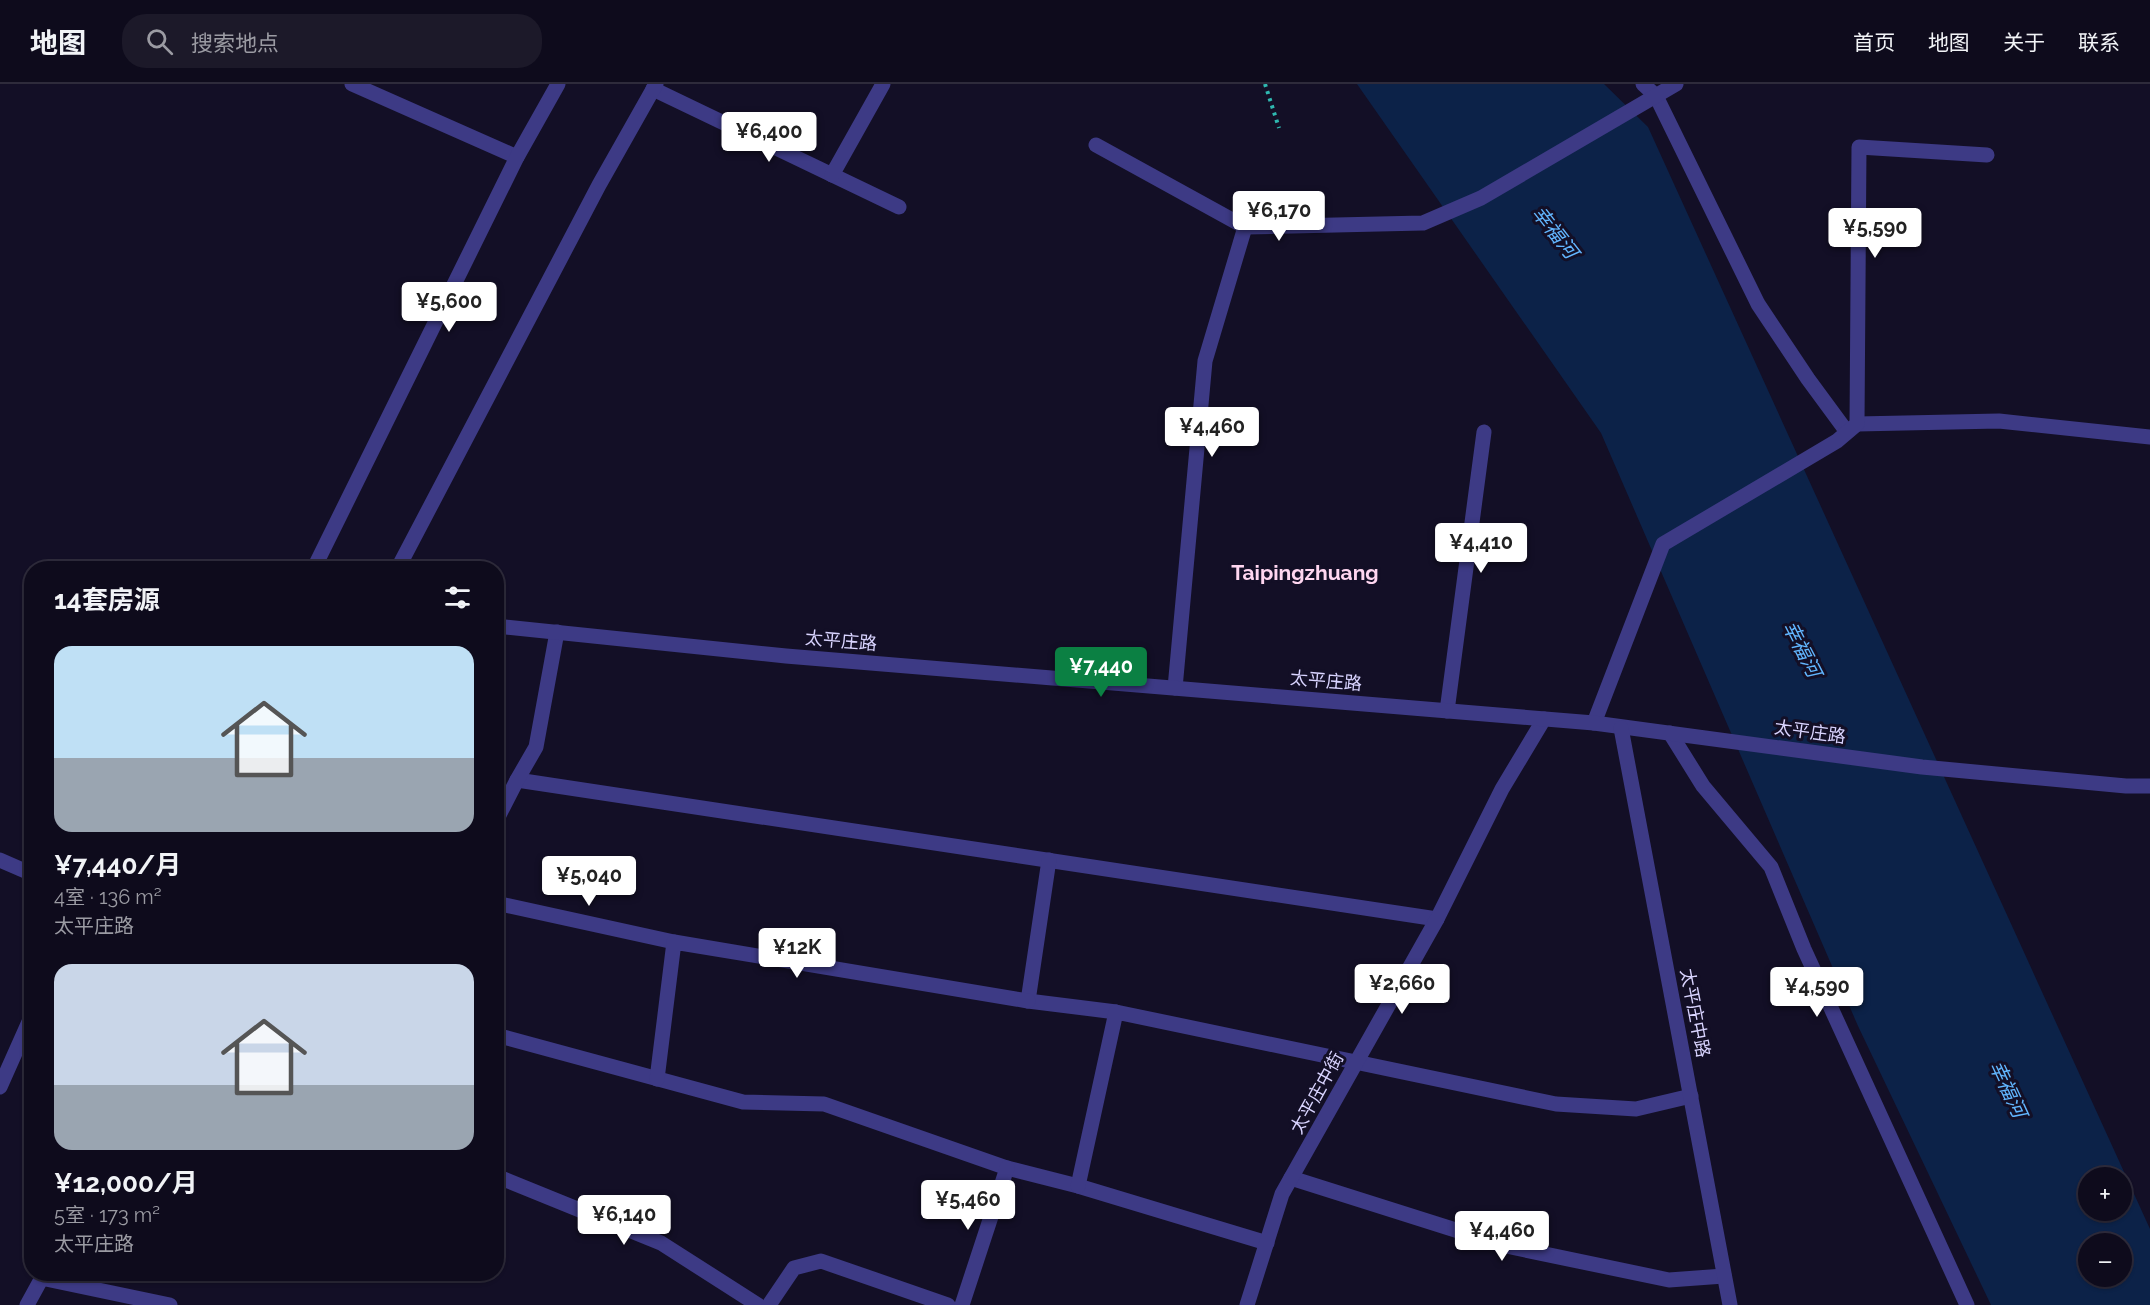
<!DOCTYPE html>
<html lang="zh">
<head>
<meta charset="utf-8">
<style>
  body { margin:0; font-family:Raleway,"Noto Sans SC",sans-serif; background:#1c1929; color:#f1f3f6; height:100vh; display:flex; flex-direction:column; font-size:22px; white-space:nowrap }
  * { box-sizing:border-box; margin:0 }
  p { font-size:20px; color:#9b9ba3 }
  .icon { flex:none; width:33px; height:33px; fill:none; stroke:currentColor; stroke-width:2; stroke-linecap:round; stroke-linejoin:round }
  .map { position:relative; flex:1; overflow:hidden }
  .sheet { position:absolute; left:24px; top:477px; width:480px; height:720px; display:flex; flex-direction:column; background:#0e0b1c; border-radius:24px; box-shadow:0 2px 4px #0004,0 0 0 2px #2e2b3b }
  .sheet>* { flex:none }
  .fabs { position:absolute; left:2078px; top:1083px; display:grid; gap:12px }
  .fabs a { display:grid; place-items:center; width:54px; height:54px; border-radius:50%; background:#0e0b1c; box-shadow:0 2px 4px #0004,0 0 0 2px #2e2b3b; font-size:30px }
  .price { position:absolute; translate:-50% -51px; padding:0 14px; border-radius:6px; background:#fff; color:#222; font-size:20px; line-height:39px; filter:drop-shadow(0 2px 3px #0008) }
  .price::after { content:''; position:absolute; left:50%; top:36px; width:18px; height:14px; margin-left:-9px; background:inherit; clip-path:polygon(0 0,100% 0,50% 100%) }
  .price.on { background:#0b8043; color:#fff }
  ul { padding:0; list-style:none }
  li { display:grid; align-content:center; gap:12px; height:318px; padding:0 30px }
  li span { display:grid; place-items:center; height:186px; border-radius:18px; color:#555 }
  li>.icon { margin-inline-start:auto }
  span .icon { width:108px; height:108px; fill:#fffc; stroke-width:1 }
  li b { font-size:26px }
  h2 { display:flex; justify-content:space-between; align-items:center; height:72px; padding:0 30px; font-size:26px }
  header { display:flex; align-items:center; gap:36px; box-sizing:border-box; height:84px; padding:0 30px; background:#0e0b1c; border-bottom:2px solid #2e2b3b }
  header strong { font-size:28px }
  nav { display:flex; gap:33px; margin-inline-start:auto; font-size:21px }
  .search { width:420px; height:54px; background:#1c1929; display:flex; align-items:center; gap:15px; box-sizing:border-box; padding:0 21px; border-radius:24px; color:#9b9ba3; font-size:22px }
  .map>svg:first-child { display:block }
</style>
</head>
<body>
<header>
<strong>地图</strong>
<div class="search"><svg class="icon" aria-label="search" viewBox="0 0 24 24"><circle cx="10" cy="10" r="6"/><path d="M15 15l6 6"/></svg>搜索地点</div>
<nav><a>首页</a><a>地图</a><a>关于</a><a>联系</a></nav>
</header>
<div class="map">
<svg width="2150" height="1221" viewBox="0 0 2150 1221">
  <rect width="100%" height="100%" fill="#130f26"/>
  <path fill="#0c2248" fill-rule="evenodd" d="M1357 0H1604L1648 43 2150 1145V1221H1991L1858 942 1601 349ZM2088 1094H2121V1126H2088ZM2088 1160H2121V1192H2088Z"/>
  <g fill="none" stroke-linecap="round" stroke-linejoin="round">
    <polyline stroke="#2fb8b0" stroke-width="4" stroke-dasharray="3 4.5" stroke-linecap="butt" points="1265,0 1279,44"/>
    <polyline stroke="#3d3a85" stroke-width="15" points="1857,340 1999,337 2150,353"/>
    <g stroke="#3d3a85" stroke-width="15">
      <polyline points="352,0 517,73"/>
      <polyline points="1643,0 1656,12 1758,220 1808,295 1847,348"/>
      <polyline points="653,5 899,123"/>
      <polyline points="1096,61 1245,143 1423,139 1481,114 1676,0"/>
      <polyline points="832,91 883,0"/>
      <polyline points="314,484 517,73 558,0"/>
      <polyline points="398,484 599,101 656,0"/>
      <polyline points="1175,604 1205,277 1245,143"/>
      <polyline points="1447,627 1484,348"/>
      <polyline points="1594,639 1663,460 1837,357 1857,340 1859,63 1987,71"/>
      <polyline points="1670,649 1703,702 1771,783 1804,865 1967,1221"/>
      <polyline points="517,696 1437,835"/>
      <polyline points="496,737 517,696 536,663 557,548"/>
      <polyline points="0,776 32,790"/>
      <polyline points="1049,776 1028,917 1116,928"/>
      <polyline points="496,819 674,858"/>
      <polyline points="496,951 743,1018 824,1020 1007,1084 1078,1102 1267,1159"/>
      <polyline points="657,995 674,858 1028,917"/>
      <polyline points="0,1003 32,931"/>
      <polyline points="496,1092 661,1159 758,1221"/>
      <polyline points="1291,1094 1506,1162 1669,1196 1724,1192"/>
      <polyline points="1078,1102 1116,928 1556,1020 1636,1025 1691,1012"/>
      <polyline points="769,1221 794,1184 821,1177 948,1221"/>
      <polyline points="962,1221 1007,1084"/>
      <polyline points="1247,1221 1282,1110 1437,835 1502,705 1544,635"/>
    </g>
    <g stroke="#3d3a85" stroke-width="15">
      <polyline points="496,542 786,572 1594,639 1922,683 2126,702 2150,702"/>
      <polyline points="1621,644 1730,1221"/>
      <polyline points="41,1194 170,1221"/>
      <polyline points="27,1221 44,1190"/>
    </g>
  </g>
  <g text-anchor="middle" stroke-width="6" stroke-linejoin="round" paint-order="stroke">
    <g font-size="18" fill="#d9d4ff" stroke="#130f26">
      <text transform="translate(841 557) rotate(5)" y="6">太平庄路</text>
      <text transform="translate(1326 597) rotate(5)" y="6">太平庄路</text>
      <text transform="translate(1810 648) rotate(8)" y="6">太平庄路</text>
      <text transform="translate(1695 929) rotate(79)" y="6">太平庄中路</text>
      <text transform="translate(1317 1009) rotate(-61)" y="6">太平庄中街</text>
    </g>
    <g font-size="20" font-style="italic" fill="#62b6ff" stroke="#130f26">
      <text transform="translate(1555 148) rotate(52)" y="7">幸福河</text>
      <text transform="translate(1802 565) rotate(63)" y="7">幸福河</text>
      <text transform="translate(2008 1005) rotate(65)" y="7">幸福河</text>
    </g>
    <g font-size="21" font-weight="bold" fill="#ffd6f0" stroke="#130f26">
      <text x="1305" y="496">Taipingzhuang</text>
    </g>
  </g>
</svg>
<div class="fabs">
<a>+</a>
<a>−</a>
</div>
<b class="price" style="left:769px;top:79px">¥6,400</b>
<b class="price" style="left:1279px;top:158px">¥6,170</b>
<b class="price" style="left:1875px;top:175px">¥5,590</b>
<b class="price" style="left:449px;top:249px">¥5,600</b>
<b class="price" style="left:1212px;top:374px">¥4,460</b>
<b class="price" style="left:1481px;top:490px">¥4,410</b>
<b class="price on" style="left:1101px;top:614px">¥7,440</b>
<b class="price" style="left:589px;top:823px">¥5,040</b>
<b class="price" style="left:797px;top:895px">¥12K</b>
<b class="price" style="left:1402px;top:931px">¥2,660</b>
<b class="price" style="left:1817px;top:934px">¥4,590</b>
<b class="price" style="left:968px;top:1147px">¥5,460</b>
<b class="price" style="left:624px;top:1162px">¥6,140</b>
<b class="price" style="left:1502px;top:1178px">¥4,460</b>
<section class="sheet">
<h2>14套房源<svg class="icon" aria-label="filters" viewBox="0 0 24 24"><path d="M4 7h16M4 17h16"/><circle cx="9" cy="7" r="2"/><circle cx="15" cy="17" r="2"/></svg></h2>
<ul>
<li><span style="background:linear-gradient(#bfe0f5 60%,#9aa5b1 0)"><svg class="icon" aria-label="home" viewBox="0 0 24 24"><path d="M3 11l9-7 9 7M6 9v11h12V9"/></svg></span><div><b>¥7,440/月</b><p>4室 · 136 m²</p><p>太平庄路</p></div></li>
<li><span style="background:linear-gradient(#c9d6e8 65%,#9aa5b1 0)"><svg class="icon" aria-label="home" viewBox="0 0 24 24"><path d="M3 11l9-7 9 7M6 9v11h12V9"/></svg></span><div><b>¥12,000/月</b><p>5室 · 173 m²</p><p>太平庄路</p></div></li>
</ul>
</section>
</div>
</body>
</html>
